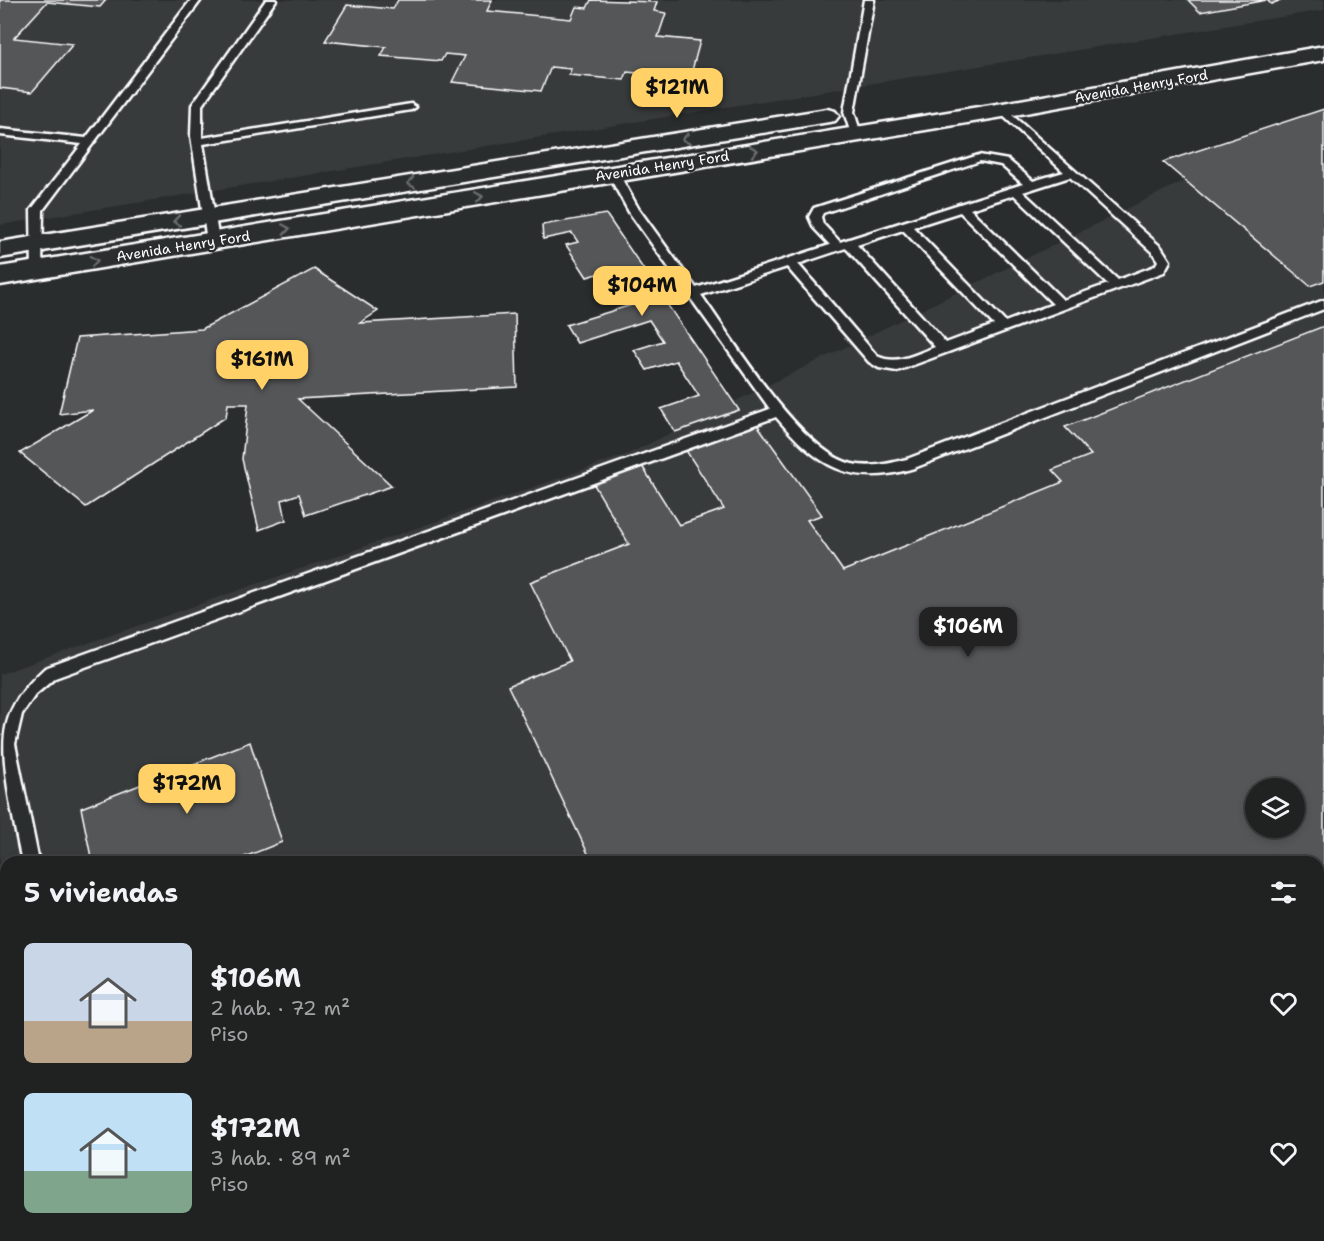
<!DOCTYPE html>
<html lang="es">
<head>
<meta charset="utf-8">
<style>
  body { margin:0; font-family:"Shantell Sans",sans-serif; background:#282a2a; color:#f1f3f6; height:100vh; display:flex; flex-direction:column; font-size:22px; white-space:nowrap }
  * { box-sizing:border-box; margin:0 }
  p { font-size:20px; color:#a2a4a5 }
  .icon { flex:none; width:33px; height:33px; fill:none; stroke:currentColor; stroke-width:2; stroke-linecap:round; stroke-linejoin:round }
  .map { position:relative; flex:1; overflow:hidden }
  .side { position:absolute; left:0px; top:856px; width:1324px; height:386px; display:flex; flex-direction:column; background:#202222; border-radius:18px 18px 0 0; box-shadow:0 3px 9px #0003,0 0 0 2px #3d3f40 }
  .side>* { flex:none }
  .tools { position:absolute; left:1245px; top:778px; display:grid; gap:12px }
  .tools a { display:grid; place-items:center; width:60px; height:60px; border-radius:50%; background:#202222; box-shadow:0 3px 9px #0003,0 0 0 2px #3d3f40; font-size:30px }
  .price { position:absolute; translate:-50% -51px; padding:0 14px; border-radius:12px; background:#ffd166; color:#111; font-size:20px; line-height:39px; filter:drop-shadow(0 2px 3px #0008) }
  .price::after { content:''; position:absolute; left:50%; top:36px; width:18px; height:14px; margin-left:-9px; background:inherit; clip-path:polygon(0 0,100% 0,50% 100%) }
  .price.on { background:#222; color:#fff }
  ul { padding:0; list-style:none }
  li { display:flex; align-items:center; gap:18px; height:150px; padding:0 24px }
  li span { display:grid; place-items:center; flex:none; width:168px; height:120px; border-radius:9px; color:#555 }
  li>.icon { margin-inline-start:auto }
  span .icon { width:72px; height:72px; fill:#fffc; stroke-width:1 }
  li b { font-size:26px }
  h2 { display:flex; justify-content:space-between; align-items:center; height:72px; padding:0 24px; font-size:26px }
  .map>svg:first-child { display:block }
</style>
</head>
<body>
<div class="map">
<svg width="1324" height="1241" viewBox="0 0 1324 1241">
  <rect width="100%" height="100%" fill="#2a2d2e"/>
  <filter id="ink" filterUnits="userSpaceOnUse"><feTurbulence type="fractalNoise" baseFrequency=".0167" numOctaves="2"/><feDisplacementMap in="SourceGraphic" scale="12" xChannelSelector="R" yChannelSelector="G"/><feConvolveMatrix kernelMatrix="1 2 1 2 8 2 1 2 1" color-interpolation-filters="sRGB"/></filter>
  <g filter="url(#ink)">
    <g fill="#373a3b" fill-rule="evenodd">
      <polygon points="0,0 1324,0 1324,10 0,225"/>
      <path d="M1324 112V1241H3L0 1220V674L628 454ZM1256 789H1294V828H1256ZM6 862H1318V1236H6Z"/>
    </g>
    <g fill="#555758" stroke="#fff" stroke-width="1.5" fill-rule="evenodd">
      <polygon points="0,0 106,0 100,7 47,2 14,38 73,44 32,92 0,88"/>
      <polygon points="398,0 492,0 487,11 571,19 576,7 587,8 591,0 657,2 654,11 666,13 658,37 700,41 690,78 627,72 624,80 569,75 571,69 551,67 541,91 452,82 465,56 445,54 441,61 381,56 386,47 325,41 347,5 393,9"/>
      <polygon points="1188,0 1281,0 1271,4 1267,0 1200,12"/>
      <polygon points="1324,109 1324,281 1310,286 1163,162"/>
      <polygon points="606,214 739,410 675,432 661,409 699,396 676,361 647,370 634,350 663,341 649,320 577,343 566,325 638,303 632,295 617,299 606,282 620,278 614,269 587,277 566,245 578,242 572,233 543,239 542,225"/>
      <polygon points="314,269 378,311 360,323 515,314 517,387 298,399 392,486 306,515 299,494 282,500 286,520 259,530 242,459 248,404 228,404 226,417 86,507 20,453 93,410 59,414 77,338 202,329"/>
      <path d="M1324 326V1112L1318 1105V862H592L508 686 570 661 530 582 629 544 593 483 642 466 679 525 724 509 685 449 756 423 822 515 807 520 843 571 1063 482 1052 470 1091 455 1065 427ZM1256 789H1294V828H1256Z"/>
      <polygon points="250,742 282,842 232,862 92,862 81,808"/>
      <polygon points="174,1236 1115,1236 1107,1241 254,1241 253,1238 247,1241 175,1241"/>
    </g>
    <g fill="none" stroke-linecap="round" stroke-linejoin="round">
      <defs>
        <g id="service">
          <polygon points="191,0 201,0 43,210 42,270 40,273 32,273 31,210 82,144 0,135 0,129 86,138"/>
          <polygon points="266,0 276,0 202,105 202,138 411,104 416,107 411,110 203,144 219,241 213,245 207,241 191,136 192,105"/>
          <polygon points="864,0 874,0 854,112 861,134 856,137 851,134 844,112"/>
          <path d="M1003 107 1161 247 1170 261 1164 272 897 371 879 368 869 362 787 267 701 295C732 338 800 452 852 464 871 468 888 464 907 459L1324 300V309L914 468C849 488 817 465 776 417L55 678 35 695 22 714 15 744 39 862H22C17 840 13 817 9 795 0 735 0 709 45 668L770 409 629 212 608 174 610 172H618L638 208 696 288 830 245 814 228 809 217 814 208 979 155 1008 160 1033 181 1064 172 999 112V108ZM980 161 1001 165 1023 184 840 242 823 224 821 217 823 213ZM1070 177 1153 253 1158 261 1155 266 1118 280 1023 192ZM1014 195 1108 284 1063 300 970 209ZM960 212 1053 304 1005 322 913 227ZM903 230 994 325 946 343 857 245ZM846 248 935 347C916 354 897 366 877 356L798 264Z"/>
          <polygon points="6,1205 6,1226 0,1228 0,1207"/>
          <polygon points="138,1236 159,1236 161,1241 140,1241"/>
        </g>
        <g id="secondary">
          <polygon points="1324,46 1324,60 1003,117 0,285 0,267 1003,103"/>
          <polygon points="827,109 835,111 839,116 835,121 0,258 0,242"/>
        </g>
      </defs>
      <use href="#service" stroke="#fff" stroke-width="5"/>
      <use href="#secondary" stroke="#fff" stroke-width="5"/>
      <use href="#service" fill="#2a2d2e" fill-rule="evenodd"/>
      <use href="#secondary" fill="#2a2d2e" fill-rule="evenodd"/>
    </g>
    <defs><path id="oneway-chevron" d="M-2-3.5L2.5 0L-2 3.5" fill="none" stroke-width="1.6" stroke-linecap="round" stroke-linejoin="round" transform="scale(1.5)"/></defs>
    <g stroke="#6a6c6d">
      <use href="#oneway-chevron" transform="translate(686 139) rotate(171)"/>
      <use href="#oneway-chevron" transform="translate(754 151) rotate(-9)"/>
      <use href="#oneway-chevron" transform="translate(411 183) rotate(171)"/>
      <use href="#oneway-chevron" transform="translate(479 197) rotate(-9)"/>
      <use href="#oneway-chevron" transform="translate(177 221) rotate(171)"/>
      <use href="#oneway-chevron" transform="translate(286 229) rotate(-9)"/>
      <use href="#oneway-chevron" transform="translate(94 261) rotate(-9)"/>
    </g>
  </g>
  <g text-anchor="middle" stroke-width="4.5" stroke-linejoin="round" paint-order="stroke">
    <g font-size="14" fill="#fff" stroke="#2a2d2e">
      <text transform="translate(1141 86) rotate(-10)" y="5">Avenida Henry Ford</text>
      <text transform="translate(662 166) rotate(-9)" y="5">Avenida Henry Ford</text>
      <text transform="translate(183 246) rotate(-9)" y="5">Avenida Henry Ford</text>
    </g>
  </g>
</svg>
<div class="tools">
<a><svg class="icon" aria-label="layers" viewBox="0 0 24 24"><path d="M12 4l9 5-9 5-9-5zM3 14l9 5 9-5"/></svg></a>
</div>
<b class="price" style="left:677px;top:119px">$121M</b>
<b class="price" style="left:642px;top:317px">$104M</b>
<b class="price" style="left:262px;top:391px">$161M</b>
<b class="price on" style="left:968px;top:658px">$106M</b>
<b class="price" style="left:187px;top:815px">$172M</b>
<section class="side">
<h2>5 viviendas<svg class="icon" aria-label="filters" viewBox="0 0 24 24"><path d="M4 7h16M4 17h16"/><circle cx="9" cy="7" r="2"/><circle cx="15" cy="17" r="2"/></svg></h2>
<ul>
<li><span style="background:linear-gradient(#c9d6e8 65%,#b9a48a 0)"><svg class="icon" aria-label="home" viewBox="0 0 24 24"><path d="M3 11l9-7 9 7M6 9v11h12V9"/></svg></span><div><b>$106M</b><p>2 hab. · 72 m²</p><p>Piso</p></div><svg class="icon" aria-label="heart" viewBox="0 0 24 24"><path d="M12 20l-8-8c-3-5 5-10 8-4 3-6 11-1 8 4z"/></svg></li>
<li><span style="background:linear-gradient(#bfe0f5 65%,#7fa58c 0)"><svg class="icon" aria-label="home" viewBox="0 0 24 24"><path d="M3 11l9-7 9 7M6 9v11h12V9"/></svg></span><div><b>$172M</b><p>3 hab. · 89 m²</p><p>Piso</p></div><svg class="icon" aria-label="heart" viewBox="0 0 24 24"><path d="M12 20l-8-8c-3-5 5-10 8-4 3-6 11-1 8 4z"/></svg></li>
</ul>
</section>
</div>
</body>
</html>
